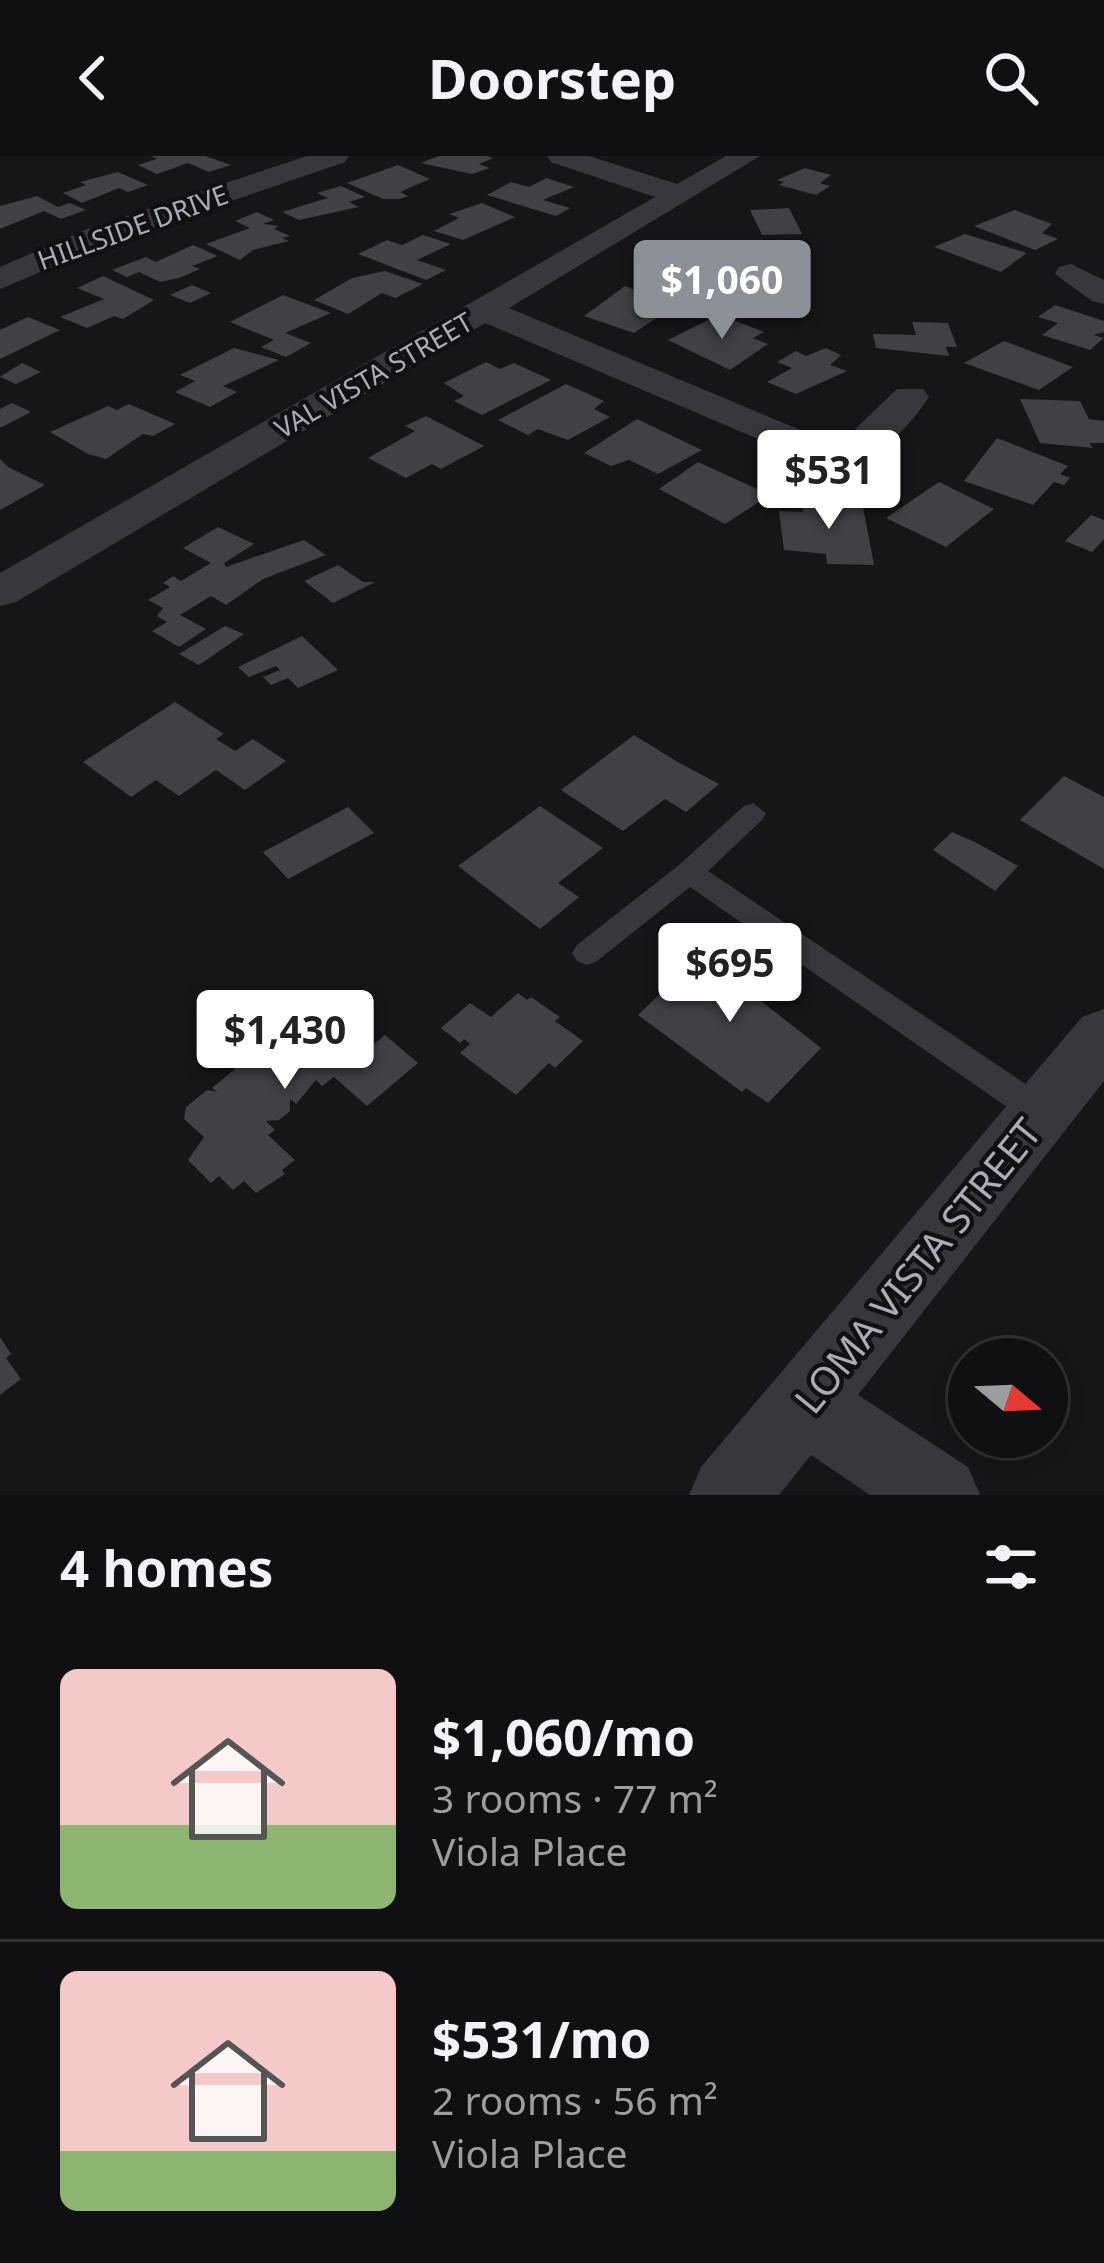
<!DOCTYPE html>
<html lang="en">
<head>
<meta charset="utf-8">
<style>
  body { margin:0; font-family:"Noto Sans",sans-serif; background:#1e1e20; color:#f1f3f6; height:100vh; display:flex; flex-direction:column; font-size:45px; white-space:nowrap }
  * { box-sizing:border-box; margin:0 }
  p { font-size:39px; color:#9c9d9f }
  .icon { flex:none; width:66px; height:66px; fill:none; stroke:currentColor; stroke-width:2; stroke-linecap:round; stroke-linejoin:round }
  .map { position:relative; height:1339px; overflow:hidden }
  .sheet { display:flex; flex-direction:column; background:#101012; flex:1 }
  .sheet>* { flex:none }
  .needle { width:78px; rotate:109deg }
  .controls { position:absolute; left:948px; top:1182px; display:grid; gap:24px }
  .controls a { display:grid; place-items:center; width:120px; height:120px; border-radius:50%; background:#101012; box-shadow:0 6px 18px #0003,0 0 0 3px #303032; font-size:60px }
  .price { position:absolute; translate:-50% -102px; padding:0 27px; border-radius:12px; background:#fff; color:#222; font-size:39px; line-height:78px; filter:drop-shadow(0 3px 6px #0008) }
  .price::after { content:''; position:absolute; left:50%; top:72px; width:36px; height:27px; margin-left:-18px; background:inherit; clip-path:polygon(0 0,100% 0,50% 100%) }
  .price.selected { background:#8c9099; color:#fff }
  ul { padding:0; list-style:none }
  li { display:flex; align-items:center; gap:36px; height:300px; padding:0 60px }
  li+li { border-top:3px solid #303032 }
  li span { display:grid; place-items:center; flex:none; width:336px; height:240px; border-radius:18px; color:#555 }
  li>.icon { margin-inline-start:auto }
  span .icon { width:144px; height:144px; fill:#fffc; stroke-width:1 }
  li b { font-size:51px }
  h2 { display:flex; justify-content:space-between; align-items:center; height:144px; padding:0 60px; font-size:51px }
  header { display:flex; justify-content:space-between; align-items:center; height:156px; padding:0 60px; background:#101012; font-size:54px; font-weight:700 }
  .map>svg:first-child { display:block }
</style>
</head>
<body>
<header><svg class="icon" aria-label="back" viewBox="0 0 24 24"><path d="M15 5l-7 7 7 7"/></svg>Doorstep<svg class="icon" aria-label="search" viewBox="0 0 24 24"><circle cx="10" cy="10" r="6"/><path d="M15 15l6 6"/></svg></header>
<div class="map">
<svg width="1104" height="1339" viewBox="0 0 1104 1339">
  <rect width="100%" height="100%" fill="#161618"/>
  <g fill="#404145">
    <polygon points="151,0 205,0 231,9 209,16 188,7 157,18 138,9 157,3"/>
    <polygon points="487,0 493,2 479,8 490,12 472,18 421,7 439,0"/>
    <polygon points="398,9 430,23 400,36 408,40 400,43 383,43 347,27"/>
    <polygon points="805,12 831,19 820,27 830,30 816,39 779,29 784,26 777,24"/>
    <polygon points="118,16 148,29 128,36 119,32 82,47 63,37 86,29 80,26"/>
    <polygon points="546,22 574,31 543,44 570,52 556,60 487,39 511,26 529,31"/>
    <polygon points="341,30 365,41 349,46 359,51 299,64 282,56 328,42 317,37"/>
    <polygon points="37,40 58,51 70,47 86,54 61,63 44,55 0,73 0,50"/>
    <polygon points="482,47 515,61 463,84 434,75 459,62 449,58"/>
    <polygon points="789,52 802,78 762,79 750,54"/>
    <polygon points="1015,54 1052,68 1042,77 1058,83 1035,94 974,70"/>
    <polygon points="257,56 274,64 263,68 279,70 274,73 290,80 282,82 289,85 253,94 240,104 206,88 250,72 235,65"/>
    <polygon points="965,78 1027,97 1001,116 934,91"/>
    <polygon points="423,79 451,88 417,104 446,114 426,124 358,98 387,84 402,89"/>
    <polygon points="738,85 784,100 763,112 717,97"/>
    <polygon points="193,89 218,100 192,110 200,113 179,122 160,126 139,116 127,121 112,114 146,101 156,106"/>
    <polygon points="684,97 732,112 747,117 737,124 721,119 709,127 724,132 711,141 639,122"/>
    <polygon points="385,115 423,128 395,142 382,137 348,158 314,144 352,122"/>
    <polygon points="103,120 154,144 123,163 114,160 87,172 60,161 104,143 77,132"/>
    <polygon points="192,129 211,137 190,147 170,139"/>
    <polygon points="625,130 659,144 676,149 634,177 584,160"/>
    <polygon points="283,139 331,157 285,177 311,187 286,201 261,191 274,184 230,166"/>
    <polygon points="1055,149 1104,165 1104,176 1093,179 1104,182 1090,194 1042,179 1058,167 1038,161"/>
    <polygon points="28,161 60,174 0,203 0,174"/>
    <polygon points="708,164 722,169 733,164 764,176 753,182 768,188 730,214 668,184"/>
    <polygon points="912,166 948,167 957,191 946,191 949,200 876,192 873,178 916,179"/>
    <polygon points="1004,185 1073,211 1039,234 964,207"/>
    <polygon points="234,192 279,204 223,230 237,236 210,251 175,236 195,225 180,219"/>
    <polygon points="826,192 841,199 830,209 847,215 796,238 767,226 792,212 777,206 796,195 806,200"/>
    <polygon points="486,206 500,213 514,207 551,224 482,259 454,245 464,240 444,227"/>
    <polygon points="22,207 41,216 16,228 0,221"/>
    <polygon points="566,228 604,245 594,253 610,261 568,284 538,273 528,279 498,264"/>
    <polygon points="1020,243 1080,245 1089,263 1104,265 1104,287 1089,287 1093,292 1040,287"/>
    <polygon points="12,247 31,256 0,272 0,253"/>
    <polygon points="129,248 175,268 153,280 143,278 106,303 88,298 50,276 108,250 117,254"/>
    <polygon points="426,260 484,290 441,313 432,308 406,322 368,302 415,275 405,270"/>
    <polygon points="637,263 702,294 658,318 629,304 611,310 584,297"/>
    <polygon points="997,282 1068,310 1060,318 1070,322 1064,329 1054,326 1033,349 964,325"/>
    <polygon points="0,303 8,311 45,329 0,354"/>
    <polygon points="698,306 770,339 725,368 659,333"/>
    <polygon points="939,326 994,353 946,391 886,362"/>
    <polygon points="801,344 862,346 874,409 827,408 826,398 784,394 779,355 803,356"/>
    <polygon points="1091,359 1104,364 1104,383 1092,396 1065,385"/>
    <polygon points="218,371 254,388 224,407 226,411 304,384 326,399 263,423 226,449 211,440 180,459 206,473 179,491 152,475 167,466 157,460 163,452 148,444 170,431 163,427 173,420 181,425 211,407 183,392"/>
    <polygon points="338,409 363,426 375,426 333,447 304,425"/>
    <polygon points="225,470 244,478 199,509 179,498"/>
    <polygon points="302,480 338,514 298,532 288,522 271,529 263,521 280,514 276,510 249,521 238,511"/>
    <polygon points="175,546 224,578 216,583 235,595 253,583 286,605 245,634 216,614 179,640 156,624 131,641 83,606"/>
    <polygon points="634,579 676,605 719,628 686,656 665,643 623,675 561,634"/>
    <polygon points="1064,620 1104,641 1104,713 1020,664"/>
    <polygon points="540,650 603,692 558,727 579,741 540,773 458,710"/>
    <polygon points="348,651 374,677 288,723 263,696"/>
    <polygon points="952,676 975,686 1018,710 995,735 933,694"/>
    <polygon points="715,785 763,818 747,834 821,892 768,947 746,932 742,936 638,859"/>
    <polygon points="518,837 527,844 531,841 560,861 555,865 583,885 555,912 549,907 516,939 460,897 470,888 464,883 460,887 441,872 470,847 491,861"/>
    <polygon points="338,842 335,863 369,892 385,879 418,907 367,950 334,921 322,930 316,924 296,948 290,943 290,955 279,964 266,965 275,974 268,979 295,1004 282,1014 285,1018 256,1037 244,1025 233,1034 219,1020 211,1027 188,1004 204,981 184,963 186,951 207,934 217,936 212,932 295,863 299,843"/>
    <polygon points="0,1181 11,1198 6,1202 21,1223 0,1239"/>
  </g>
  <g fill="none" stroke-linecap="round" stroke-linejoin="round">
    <polygon fill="#37383d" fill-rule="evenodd" points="753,647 766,657 762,664 708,715 1054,947 1058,957 1054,967 1042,971 1030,967 690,731 597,805 587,809 577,805 572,797 577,789 679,709 744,650"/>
    <g fill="#37383d" fill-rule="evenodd">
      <polygon points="307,0 349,0 345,6 112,86 0,133 0,111 90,72"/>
      <path d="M547 0H589L677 28 726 0H760L509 152 805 276 849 279 897 233H923L929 241C890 298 864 309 796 299L485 167 16 446 0 450V417L655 41 551 6Z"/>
      <polygon points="1071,108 1104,124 1104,148 1092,145 1055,118 1059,111"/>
      <polygon points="1104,853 1104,925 858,1239 968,1311 980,1339 870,1339 811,1299 779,1339 689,1339 701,1311 1082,861"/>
    </g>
  </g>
  <g text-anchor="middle" stroke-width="9" stroke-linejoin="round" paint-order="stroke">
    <g font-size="27" fill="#a8adb8" stroke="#111113">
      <text transform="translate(133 72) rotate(-20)" y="9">HILLSIDE DRIVE</text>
      <text transform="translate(374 220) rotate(-30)" y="9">VAL VISTA STREET</text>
    </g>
    <g font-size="39" fill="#a8adb8" stroke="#111113">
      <text transform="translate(918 1110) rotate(-51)" y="14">LOMA VISTA STREET</text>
    </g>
  </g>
</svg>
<div class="controls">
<a><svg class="needle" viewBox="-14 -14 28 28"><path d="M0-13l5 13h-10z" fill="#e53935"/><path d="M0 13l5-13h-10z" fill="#9c9d9f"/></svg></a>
</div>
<b class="price selected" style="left:722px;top:186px">$1,060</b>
<b class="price" style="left:829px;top:376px">$531</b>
<b class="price" style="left:730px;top:869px">$695</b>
<b class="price" style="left:285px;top:936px">$1,430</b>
</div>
<section class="sheet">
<h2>4 homes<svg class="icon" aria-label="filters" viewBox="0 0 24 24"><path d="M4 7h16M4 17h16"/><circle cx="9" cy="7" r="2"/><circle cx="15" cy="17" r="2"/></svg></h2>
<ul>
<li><span style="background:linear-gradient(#f6c9c9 65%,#8fb573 0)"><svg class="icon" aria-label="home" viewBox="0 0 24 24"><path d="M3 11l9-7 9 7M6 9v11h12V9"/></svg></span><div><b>$1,060/mo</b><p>3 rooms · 77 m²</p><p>Viola Place</p></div></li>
<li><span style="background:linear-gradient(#f6c9c9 75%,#8fb573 0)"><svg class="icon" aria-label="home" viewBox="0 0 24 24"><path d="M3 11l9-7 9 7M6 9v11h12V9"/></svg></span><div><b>$531/mo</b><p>2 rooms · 56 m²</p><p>Viola Place</p></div></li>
</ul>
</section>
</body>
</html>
